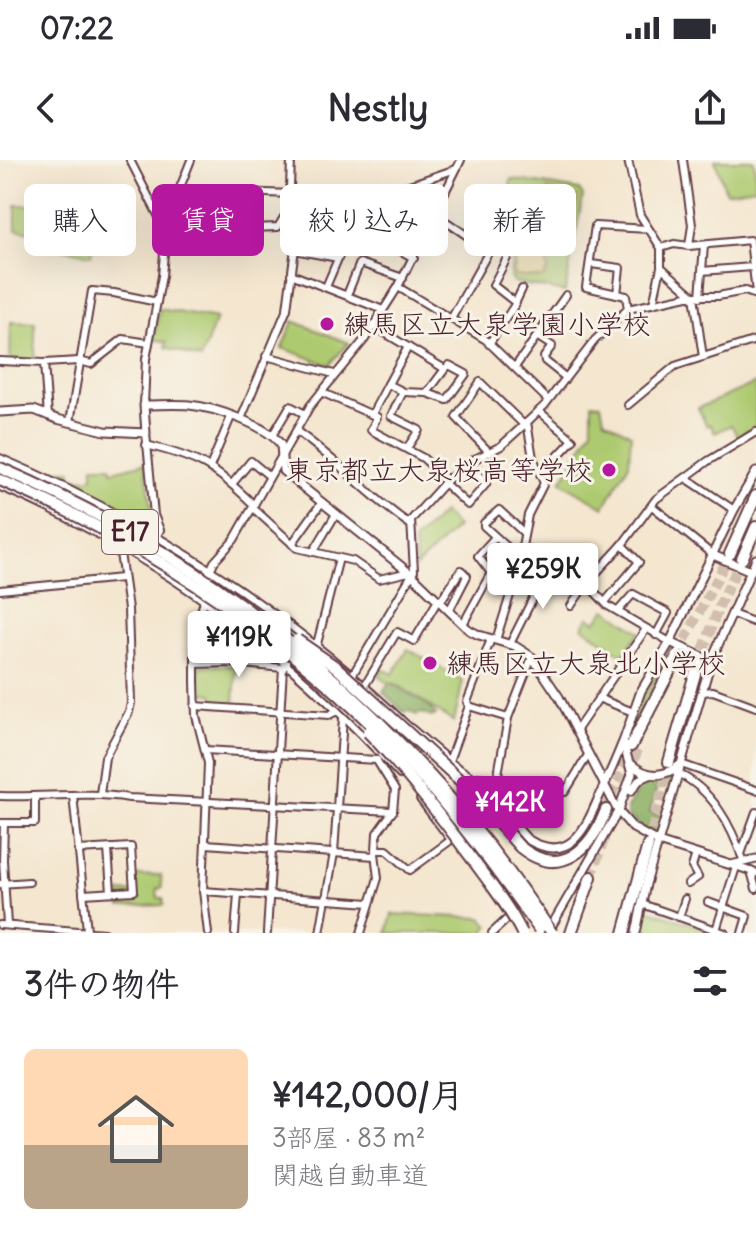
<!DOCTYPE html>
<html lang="ja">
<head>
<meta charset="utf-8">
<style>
  body { margin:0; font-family:Delius,"Klee One",sans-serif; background:#f7f7f7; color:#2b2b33; height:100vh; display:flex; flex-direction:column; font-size:30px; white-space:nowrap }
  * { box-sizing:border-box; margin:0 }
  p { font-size:26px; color:#7c7c81 }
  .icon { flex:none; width:44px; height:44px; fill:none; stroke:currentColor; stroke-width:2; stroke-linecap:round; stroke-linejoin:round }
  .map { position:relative; height:773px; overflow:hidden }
  .drawer { display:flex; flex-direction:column; background:#fff; flex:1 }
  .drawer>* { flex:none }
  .guide { position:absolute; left:24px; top:24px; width:708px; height:72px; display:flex; gap:16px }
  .price { position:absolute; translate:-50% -68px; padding:0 18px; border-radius:8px; background:#fff; color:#222; font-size:26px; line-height:52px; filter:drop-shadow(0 2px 4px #0008) }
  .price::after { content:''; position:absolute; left:50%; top:48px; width:24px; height:18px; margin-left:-12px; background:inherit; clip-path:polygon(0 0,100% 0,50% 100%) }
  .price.on { background:#b5179e; color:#fff }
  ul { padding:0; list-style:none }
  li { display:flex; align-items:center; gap:24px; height:200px; padding:0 24px }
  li+li { border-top:2px solid #e1e1e2 }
  li span { display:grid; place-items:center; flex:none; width:224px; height:160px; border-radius:12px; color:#555 }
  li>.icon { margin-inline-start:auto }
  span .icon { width:96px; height:96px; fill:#fffc; stroke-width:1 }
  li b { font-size:34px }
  h2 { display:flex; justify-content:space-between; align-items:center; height:96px; padding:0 24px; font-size:34px }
  .tag { padding:0 28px; border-radius:12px; background:#fff; box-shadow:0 8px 32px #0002; font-size:28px; line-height:72px }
  .tag.on { background:#b5179e; color:#fff }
  .status { display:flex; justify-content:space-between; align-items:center; height:56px; padding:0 40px; background:#fff; direction:ltr }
  .status svg { height:22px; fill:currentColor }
  header { display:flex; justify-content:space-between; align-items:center; height:104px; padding:0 24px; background:#fff; font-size:36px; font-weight:700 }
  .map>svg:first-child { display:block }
</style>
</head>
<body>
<div class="status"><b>07:22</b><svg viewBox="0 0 49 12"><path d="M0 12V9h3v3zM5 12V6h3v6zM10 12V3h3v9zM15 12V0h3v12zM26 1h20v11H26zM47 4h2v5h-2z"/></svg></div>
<header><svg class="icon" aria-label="back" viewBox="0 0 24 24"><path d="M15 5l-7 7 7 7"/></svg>Nestly<svg class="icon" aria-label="share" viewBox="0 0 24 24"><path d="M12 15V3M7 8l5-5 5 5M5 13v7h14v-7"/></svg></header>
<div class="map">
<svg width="756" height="773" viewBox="0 0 756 773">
  <rect width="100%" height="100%" fill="#f7f3e8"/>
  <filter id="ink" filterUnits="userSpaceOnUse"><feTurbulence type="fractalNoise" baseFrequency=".0125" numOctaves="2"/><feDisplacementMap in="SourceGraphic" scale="16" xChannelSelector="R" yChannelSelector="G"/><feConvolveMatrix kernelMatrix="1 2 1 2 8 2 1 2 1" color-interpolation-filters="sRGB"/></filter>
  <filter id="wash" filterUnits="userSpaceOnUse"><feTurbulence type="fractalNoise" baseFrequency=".006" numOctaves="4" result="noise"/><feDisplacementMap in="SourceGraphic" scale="32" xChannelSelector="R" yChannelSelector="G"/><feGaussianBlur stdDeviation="1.8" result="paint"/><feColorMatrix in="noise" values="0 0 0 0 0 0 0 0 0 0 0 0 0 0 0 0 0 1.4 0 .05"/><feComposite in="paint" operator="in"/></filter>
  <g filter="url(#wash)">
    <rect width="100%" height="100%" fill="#f4e6cf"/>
    <g fill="#adca70" stroke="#7c744e" stroke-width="2" fill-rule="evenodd">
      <polygon points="715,0 754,0 756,27 726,32"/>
      <path d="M511 19 579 30 583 36 565 132 513 122 510 118 513 91 504 79ZM521 85H531L548 109 543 118 514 115 516 91Z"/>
      <polygon points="103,32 91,95 45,85 45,75 16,69 16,45 41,46 43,42"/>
      <polygon points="160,149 216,159 201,199 166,187 167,182 153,179"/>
      <polygon points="293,161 349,183 329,205 282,188"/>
      <polygon points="11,162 35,163 35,200 10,199"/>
      <polygon points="756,223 756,266 738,276 731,265 715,273 710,264 707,266 698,248"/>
      <polygon points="592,243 601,244 604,259 631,274 629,304 604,347 561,322 592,269"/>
      <polygon points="145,303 155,371 46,313 46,310 71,310 72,318 88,319 93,316 93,306 111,306 112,311"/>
      <polygon points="443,353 457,367 416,407 414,381"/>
      <polygon points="606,449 640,472 622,495 583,467 588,457 596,462"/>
      <polygon points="670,487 707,505 682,594 674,604 702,506 670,492 664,499 630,577 627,576 642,535"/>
      <polygon points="408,489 463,521 454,562 396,524 388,523 378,516 383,509 393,514"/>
      <polygon points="200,506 236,506 234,545 214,544 213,534 199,533"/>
      <polygon points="161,715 162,728 157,729 158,738 163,738 164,745 121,747 120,733 134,732 135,716"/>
      <polygon points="647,749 718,773 642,773"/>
      <polygon points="392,754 482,758 489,766 483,773 387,773"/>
    </g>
    <g fill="#8aae62" stroke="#6a6646" stroke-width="2">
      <polygon points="390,522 429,546 436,555 431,557 423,553 416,555 410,551 404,552 383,532"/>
      <polygon points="670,617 675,618 668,637 670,627 658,624 650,652 662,656 666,645 660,672 653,675 627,656 627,648 642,624"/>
    </g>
    <g fill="#eeda9e" stroke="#9c7c64" stroke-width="2">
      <polygon points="548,30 578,37 572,64 559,66 545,58 541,44"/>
      <polygon points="521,85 535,86 545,93 548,109 543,118 514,116 516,91"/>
    </g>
  </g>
  <g filter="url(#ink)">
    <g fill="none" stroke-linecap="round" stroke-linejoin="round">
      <g stroke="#d2beae" stroke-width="10" stroke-dasharray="10 5" stroke-linecap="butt">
        <polyline points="678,493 730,394"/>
        <polyline points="698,504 720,444 742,399"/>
        <polyline points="629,614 638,589"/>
        <polyline points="606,650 630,588"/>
        <polyline points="648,685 669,604"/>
        <polyline points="591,717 606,674"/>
      </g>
      <defs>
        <g id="minor">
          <polyline points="130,0 166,71 162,116 146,199 144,245"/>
          <polyline points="628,0 640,55 661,88 674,84 689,86"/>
          <polyline points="683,0 692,65 689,86 750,80 756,133"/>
          <polyline points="180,30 374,37 456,9"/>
          <polyline points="435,54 469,77 504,89 507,98 493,125 516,143"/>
          <polyline points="164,68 191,0"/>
          <polyline points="295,68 315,65 361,69 414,98"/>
          <polyline points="166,71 278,67 284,57 289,56"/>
          <polyline points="661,88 661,107 694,136 703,197"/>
          <polyline points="294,90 338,98"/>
          <polyline points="591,104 620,108 617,134"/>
          <polyline points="702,111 752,107"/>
          <polyline points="291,114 383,150"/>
          <polyline points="326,127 351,68"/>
          <polyline points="398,127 486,180 548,240"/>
          <polyline points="347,135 360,103 403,118"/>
          <polyline points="700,137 704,85"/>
          <polyline points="653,144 661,107"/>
          <polyline points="628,149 626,136 586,127 595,66 648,69"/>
          <polyline points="451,159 493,84"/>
          <polyline points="538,177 552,186 544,197 545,201 565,217"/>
          <polyline points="489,184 514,146 522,129"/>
          <polyline points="266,196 334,214"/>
          <polyline points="0,201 44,203 48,256"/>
          <polyline points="44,203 79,201 91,204 123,179 149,183"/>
          <polyline points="515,207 566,135"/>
          <polyline points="388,224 408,187"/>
          <polyline points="321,232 377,257 371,270 423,298 447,320"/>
          <polyline points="403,232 391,256 419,270 407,288"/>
          <polyline points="427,233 445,209"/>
          <polyline points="628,245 675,206 756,180"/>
          <polyline points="539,251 573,280 541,314"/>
          <polyline points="372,254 388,224 404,232 427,233 447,240 466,214 449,205 445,209 373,166"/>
          <polyline points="241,259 287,149 297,73 289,56 291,0"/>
          <polyline points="70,262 92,131 114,133 157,142"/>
          <path d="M296 271C337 299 369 337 411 365"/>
          <polyline points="146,273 154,355 160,370 156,377"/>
          <polyline points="272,276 290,246 305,254"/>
          <path d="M146 285C200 298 215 307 254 345"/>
          <polyline points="490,293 456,257 480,222 524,265"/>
          <path d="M0 298C151 362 293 455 411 569"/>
          <polyline points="210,307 231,257"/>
          <polyline points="686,318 734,350"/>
          <polyline points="444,323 468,345 486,324 469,304"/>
          <polyline points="232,324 251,301 269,316"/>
          <path d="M0 327C32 339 64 356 94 372 212 436 310 517 400 615"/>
          <polyline points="652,346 713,395"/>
          <polyline points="253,348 297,388 353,401 379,419 409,412"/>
          <polyline points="524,373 499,350 484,363 484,366 516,395 557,407 573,415 589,426 608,446 670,482"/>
          <polyline points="292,384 322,342"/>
          <polyline points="313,392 336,354"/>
          <polyline points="210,411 214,402 234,380 310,246 365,179 398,127 461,0"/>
          <polyline points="0,430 122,418"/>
          <polyline points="204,441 195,472 195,521 196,556 208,603 203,731 208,773"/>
          <polyline points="440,442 461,410 467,416 449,451"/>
          <polyline points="605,442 639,402 622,385"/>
          <polyline points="571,446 586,424 622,385 656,339 708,301 756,272"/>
          <polyline points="618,451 633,434 668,453 656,475"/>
          <polyline points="732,454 756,463"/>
          <polyline points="463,464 491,413 478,396 495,377"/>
          <polyline points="496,480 517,413 528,355 544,323 533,298 527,262"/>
          <polyline points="317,484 339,398"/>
          <polyline points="510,484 549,406"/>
          <polyline points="195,504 233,503 283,508"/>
          <polyline points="353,514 414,411 411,360 447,320 475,299 501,286 524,265 545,245 595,180 628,149 687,136 718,136 745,131 756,135"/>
          <polyline points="365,525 397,472 414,481 438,440"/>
          <polyline points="703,532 713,531 756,547"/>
          <polyline points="598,538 633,552"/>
          <polyline points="195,546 329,555 337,551"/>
          <polyline points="469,546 508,558"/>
          <polyline points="576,571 646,469"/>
          <polyline points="205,590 377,600"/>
          <polyline points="377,601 395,630 393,651 377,673 376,690 387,690 410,710 451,680 420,639"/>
          <polyline points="449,601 469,546 467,542 491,479"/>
          <polyline points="681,604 756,630"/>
          <path d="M675 612C713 629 731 665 744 702"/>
          <polyline points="474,619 478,617 565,632 588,595"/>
          <polyline points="497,620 508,558 532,497"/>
          <polyline points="100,634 105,597 129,552 131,543 128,449 119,386"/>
          <polyline points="73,635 87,770"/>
          <path d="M0 636C43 638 86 631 129 638L393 651"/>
          <polyline points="0,663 35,663 35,638"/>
          <polyline points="4,663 3,700 7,765"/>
          <polyline points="206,684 375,696"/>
          <polyline points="108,689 111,732"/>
          <polyline points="78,690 131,687 134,731 83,734"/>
          <polyline points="741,694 756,652"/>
          <polyline points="738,707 756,713"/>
          <polyline points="751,711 756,729"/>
          <polyline points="0,724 29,722"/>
          <polyline points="688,724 698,717 692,707 696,694"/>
          <polyline points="203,731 370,743"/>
          <polyline points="708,742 747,756 742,773"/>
          <polyline points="642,744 725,773"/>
          <polyline points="679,757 685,739"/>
          <polyline points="0,765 104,773"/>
          <polyline points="716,770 737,704"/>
          <polyline points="235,773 238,734"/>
          <polyline points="267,773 283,508 287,503"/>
          <polyline points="320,773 334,693 343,558"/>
          <polyline points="361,773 378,718 375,693"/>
          <polyline points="492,773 506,760"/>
        </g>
        <g id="tertiary">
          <path d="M0 252 34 250 57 259 105 271 146 273 144 245C159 245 174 244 189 245 213 247 267 265 281 285L283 311 412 415 469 470 479 475 515 486 532 497 559 537 618 651 633 668 658 682 731 705 756 699"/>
          <polyline points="713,395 751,411"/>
          <polyline points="204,441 210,411"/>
          <polyline points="670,482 711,501"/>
          <path d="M384 597 411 569 453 605 474 619 527 679C569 705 585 670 599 637 607 619 615 602 622 584"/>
          <path d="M631 604C647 618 664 618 681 604L711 501 756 399"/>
          <polyline points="631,631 640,619 650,615"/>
          <polyline points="618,651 632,614 623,582 641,531 670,482 734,350 756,312"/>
          <polyline points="548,772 620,648"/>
          <polyline points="636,773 646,724 681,604"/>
        </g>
        <g id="motorway">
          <polyline points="730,394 756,336"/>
          <polyline points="742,399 756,367"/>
          <polyline points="631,586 678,495"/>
          <polyline points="669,602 698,504"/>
          <path d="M520 687C561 720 591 689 606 650"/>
          <polyline points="571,773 591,717"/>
          <polyline points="624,773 648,685"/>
        </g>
      </defs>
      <use href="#minor" stroke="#643d44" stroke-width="10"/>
      <use href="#tertiary" stroke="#643d44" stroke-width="11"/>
      <use href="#motorway" stroke="#643d44" stroke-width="14"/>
      <use href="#minor" stroke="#fff" stroke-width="6"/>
      <use href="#tertiary" stroke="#fff" stroke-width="7"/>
      <use href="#motorway" stroke="#fff" stroke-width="10"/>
      <defs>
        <g id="motorway-bridge">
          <path d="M0 308C232 408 412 563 552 773"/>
          <path d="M0 320C151 385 295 481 408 602 456 654 498 712 539 769"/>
          <polyline points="297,480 336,507 464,624 520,687"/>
          <path d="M368 572C405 610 438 653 470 696 488 721 508 745 522 773"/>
        </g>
      </defs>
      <use href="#motorway-bridge" stroke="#643d44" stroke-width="14" stroke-linecap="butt"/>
      <use href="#motorway-bridge" stroke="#fff" stroke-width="10"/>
    </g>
  </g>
  <g fill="#b5179e" stroke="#f7f3e8" stroke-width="3">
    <circle cx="327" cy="164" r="8"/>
    <circle cx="609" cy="310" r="8"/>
    <circle cx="430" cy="503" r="8"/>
  </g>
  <g text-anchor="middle" stroke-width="6" stroke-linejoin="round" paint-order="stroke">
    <rect fill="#f7f3e8" stroke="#7e5f64" stroke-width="2" x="102" y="350" width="56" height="44" rx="6"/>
    <g font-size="26" font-weight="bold" fill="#4a1f2b">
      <text x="130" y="381">E17</text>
    </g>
    <g font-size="28" fill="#4a1f2b" stroke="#f7f3e8" text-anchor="start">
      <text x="343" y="174">練馬区立大泉学園小学校</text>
      <text x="593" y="320" text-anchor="end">東京都立大泉桜高等学校</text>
      <text x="446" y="513">練馬区立大泉北小学校</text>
    </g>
  </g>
</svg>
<b class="price" style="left:543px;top:451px">¥259K</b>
<b class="price" style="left:239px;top:519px">¥119K</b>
<b class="price on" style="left:510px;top:684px">¥142K</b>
<div class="guide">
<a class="tag">購入</a>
<a class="tag on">賃貸</a>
<a class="tag">絞り込み</a>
<a class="tag">新着</a>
</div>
</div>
<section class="drawer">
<h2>3件の物件<svg class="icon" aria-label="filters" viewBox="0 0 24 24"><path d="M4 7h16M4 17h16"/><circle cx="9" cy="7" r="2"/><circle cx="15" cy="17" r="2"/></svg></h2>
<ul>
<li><span style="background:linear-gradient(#ffd9b3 60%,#b9a48a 0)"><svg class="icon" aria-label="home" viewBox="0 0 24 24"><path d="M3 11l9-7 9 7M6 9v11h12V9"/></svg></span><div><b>¥142,000/月</b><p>3部屋 · 83 m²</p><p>関越自動車道</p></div></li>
</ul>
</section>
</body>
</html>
